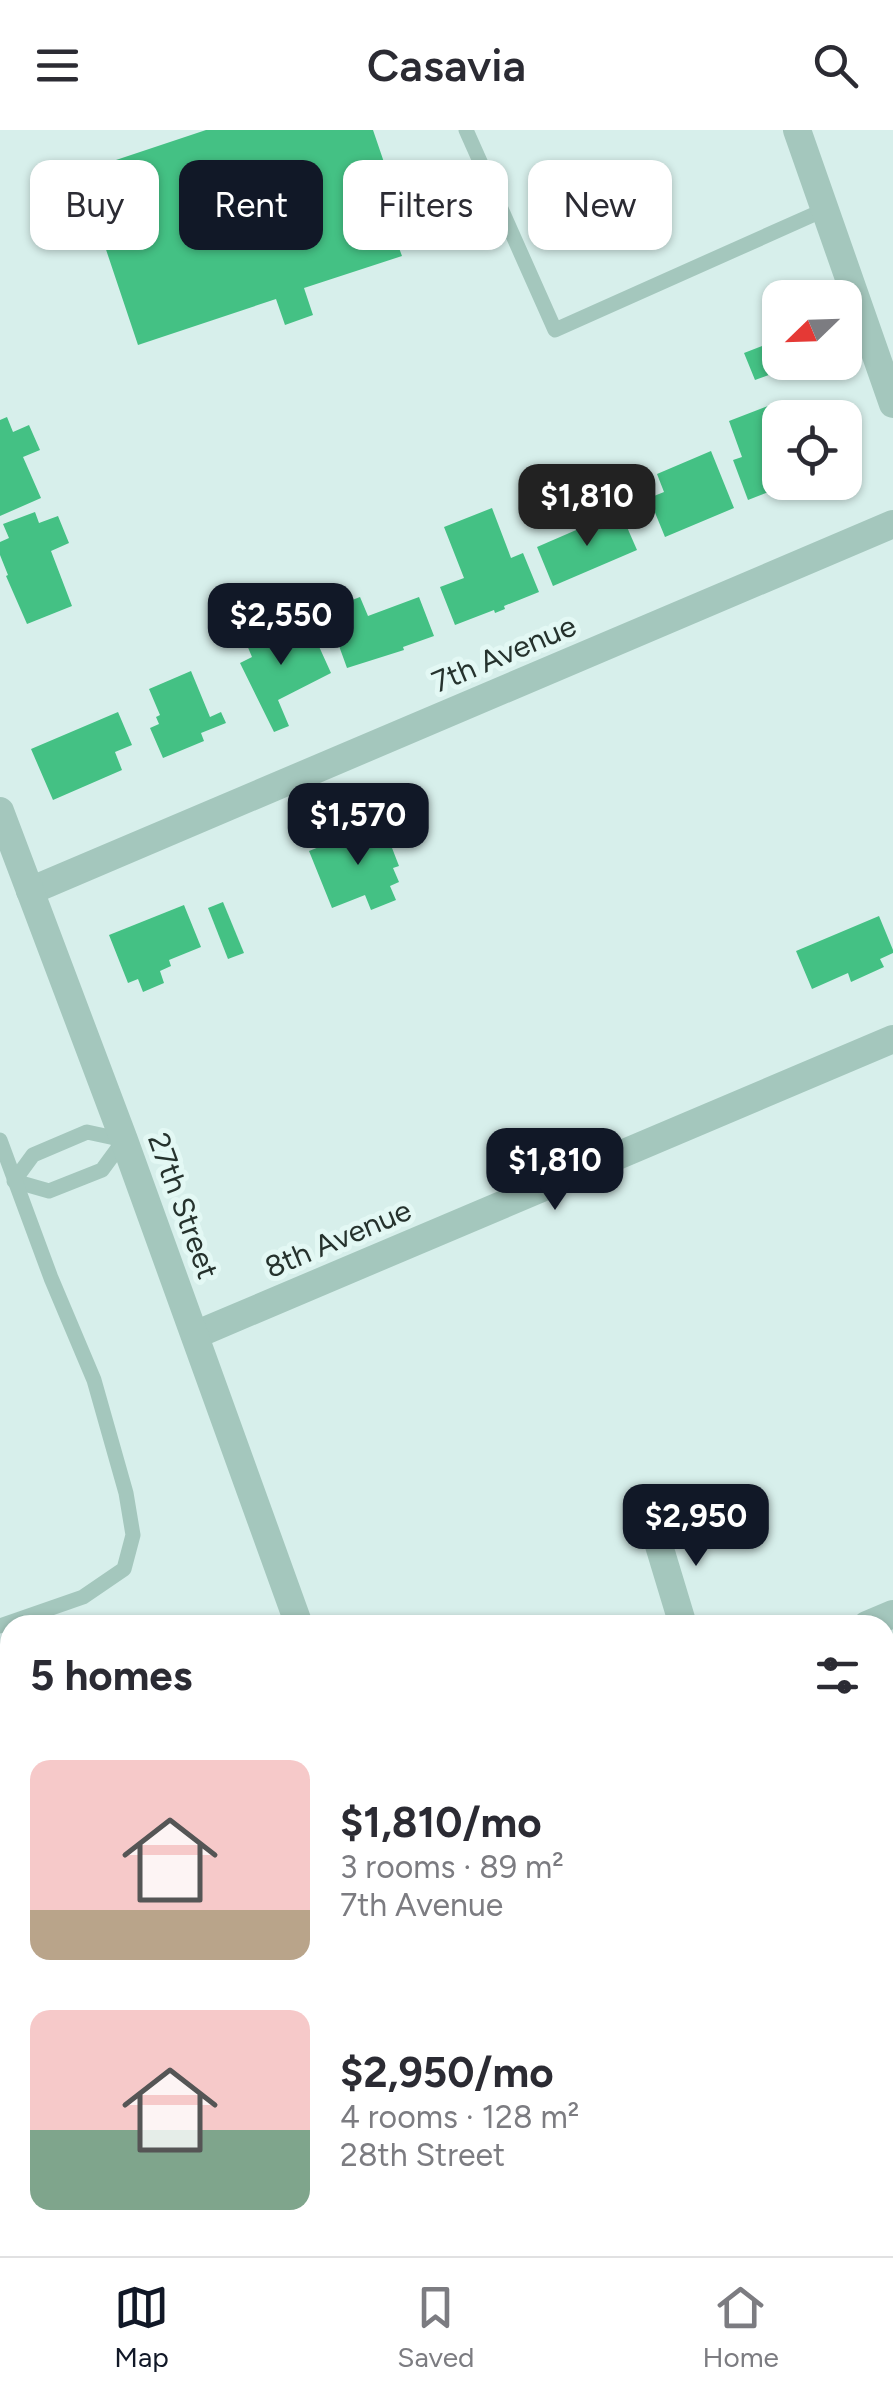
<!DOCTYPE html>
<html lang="en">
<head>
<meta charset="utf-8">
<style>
  body { margin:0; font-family:Figtree,sans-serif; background:#f7f7f7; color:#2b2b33; height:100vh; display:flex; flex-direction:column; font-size:38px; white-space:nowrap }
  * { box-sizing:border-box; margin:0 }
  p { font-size:32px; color:#7c7c81 }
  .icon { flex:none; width:55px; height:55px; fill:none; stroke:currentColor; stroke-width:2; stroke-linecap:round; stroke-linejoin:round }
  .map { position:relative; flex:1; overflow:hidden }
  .drawer { position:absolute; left:0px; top:1485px; width:895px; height:642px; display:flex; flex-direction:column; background:#fff; border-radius:30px 30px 0 0; box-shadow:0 2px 8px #0004 }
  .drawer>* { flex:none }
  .hud { position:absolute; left:30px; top:30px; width:835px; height:90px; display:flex; gap:20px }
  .needle { width:65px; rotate:247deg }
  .controls { position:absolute; left:762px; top:150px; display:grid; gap:20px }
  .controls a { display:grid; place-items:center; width:100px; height:100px; border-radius:20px; background:#fff; box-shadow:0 2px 8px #0004; font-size:50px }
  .price { position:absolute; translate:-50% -85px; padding:0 22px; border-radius:20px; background:#111827; color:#fff; font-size:32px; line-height:65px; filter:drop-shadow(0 2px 5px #0008) }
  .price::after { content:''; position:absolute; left:50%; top:60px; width:30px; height:22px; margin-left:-15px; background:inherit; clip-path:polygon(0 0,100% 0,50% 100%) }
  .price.selected { background:#222; color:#fff }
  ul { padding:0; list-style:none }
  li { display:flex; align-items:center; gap:30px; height:250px; padding:0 30px }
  li span { display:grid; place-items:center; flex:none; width:280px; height:200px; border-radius:20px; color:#555 }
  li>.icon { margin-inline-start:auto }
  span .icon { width:120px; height:120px; fill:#fffc; stroke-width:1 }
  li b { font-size:42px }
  h2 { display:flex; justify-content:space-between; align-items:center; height:120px; padding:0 30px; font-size:42px }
  .chip { padding:0 35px; border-radius:20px; background:#fff; box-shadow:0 2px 8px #0004; font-size:35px; line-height:90px }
  .chip.selected { background:#111827; color:#fff }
  header { display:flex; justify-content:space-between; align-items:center; height:130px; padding:0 30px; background:#fff; font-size:45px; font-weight:600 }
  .tab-bar { display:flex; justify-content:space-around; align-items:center; height:140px; border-top:2px solid #e1e1e2; background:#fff; font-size:28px; color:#7c7c81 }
  .tab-bar a { display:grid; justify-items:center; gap:5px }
  .tab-bar .selected { color:#111827 }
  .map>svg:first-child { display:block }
</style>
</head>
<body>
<header><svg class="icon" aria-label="menu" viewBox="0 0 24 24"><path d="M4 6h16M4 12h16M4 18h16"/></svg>Casavia<svg class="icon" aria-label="search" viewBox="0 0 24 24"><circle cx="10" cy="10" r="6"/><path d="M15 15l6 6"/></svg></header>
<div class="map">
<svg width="893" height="2126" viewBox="0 0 893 2126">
  <rect width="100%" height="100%" fill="#d7efeb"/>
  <g fill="#44c184">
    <polygon points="206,0 373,0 405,94 392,99 402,126 304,158 313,185 285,195 276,169 138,215 80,42"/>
    <polygon points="780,209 780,232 792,232 793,236 755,250 744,223"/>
    <polygon points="768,276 780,307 780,352 792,353 748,370 733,330 742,327 729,291"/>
    <polygon points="7,287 13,302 29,295 40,320 23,327 41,368 0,386 0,290"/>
    <polygon points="711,321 734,378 665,407 649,368 664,362 657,344"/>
    <polygon points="492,378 511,428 523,423 539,462 504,476 505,479 495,483 494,480 455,495 440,457 464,448 444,397"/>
    <polygon points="620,381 637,420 553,456 537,417"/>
    <polygon points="35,382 39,393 58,386 69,413 51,421 72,476 27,494 6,446 8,445 0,425 0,412 9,408 3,394"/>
    <polygon points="360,467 368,486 419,467 434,506 403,517 404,520 347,538 326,480"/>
    <polygon points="280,491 289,512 312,501 331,543 278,570 289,596 274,602 240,533 252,527 244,508"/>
    <polygon points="191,541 210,587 221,582 226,593 201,603 204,611 163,628 150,598 159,594 156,587 160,585 149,559"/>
    <polygon points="118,582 132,615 115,622 122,640 53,670 31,619"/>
    <polygon points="382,692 399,736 393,738 399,752 390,756 396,770 371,780 365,765 332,778 309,721"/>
    <polygon points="223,772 244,823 228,829 208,778"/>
    <polygon points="184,775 201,817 169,830 171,836 160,841 164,853 143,862 138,849 128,853 109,805"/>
    <polygon points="879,786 893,820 893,823 880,829 884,837 851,852 848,843 812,859 796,821"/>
    <polygon points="305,2118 427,2118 427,2126 306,2126"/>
  </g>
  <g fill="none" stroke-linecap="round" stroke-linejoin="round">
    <g stroke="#8fb2a8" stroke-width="6" stroke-dasharray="5 5" stroke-linecap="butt">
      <polyline points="257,2118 260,2126"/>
      <polyline points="450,2118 450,2126"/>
      <polyline points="885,2126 893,2123"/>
    </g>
    <g stroke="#a4c7bd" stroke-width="15">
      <polyline points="466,0 555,200 826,79"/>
      <polygon points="87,1002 124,1010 102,1040 49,1061 14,1051 33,1025"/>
      <polyline points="0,1010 51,1148 94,1250 126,1363 133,1405 124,1439 83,1467 0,1496"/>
      <polyline points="0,1769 10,1765"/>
      <polyline points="0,1872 10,1899"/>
    </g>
    <g stroke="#a4c7bd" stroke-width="28">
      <polyline points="797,0 893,274"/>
      <polyline points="30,761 893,394"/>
      <polyline points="195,1205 893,909"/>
      <polyline points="654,1399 683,1495"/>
      <polyline points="867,1495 893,1484"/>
      <polyline points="885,1842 893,1839"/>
    </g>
    <g stroke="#a4c7bd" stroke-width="28">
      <polyline points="0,681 124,1010 299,1495"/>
      <polyline points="526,2118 529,2126"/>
    </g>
  </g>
  <g text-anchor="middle" stroke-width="10" stroke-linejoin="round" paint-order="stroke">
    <g font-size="30" fill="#25322d" stroke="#e3f8f4">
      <text transform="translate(504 524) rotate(-23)" y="10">7th Avenue</text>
      <text transform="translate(183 1076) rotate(70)" y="10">27th Street</text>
      <text transform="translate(338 1109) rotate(-23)" y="10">8th Avenue</text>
    </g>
  </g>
</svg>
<div class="controls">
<a><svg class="needle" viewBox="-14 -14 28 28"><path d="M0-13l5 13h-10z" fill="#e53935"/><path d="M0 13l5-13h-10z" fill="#7c7c81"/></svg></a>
<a><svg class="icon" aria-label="locate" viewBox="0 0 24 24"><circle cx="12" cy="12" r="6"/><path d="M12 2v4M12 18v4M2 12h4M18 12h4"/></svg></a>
</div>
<b class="price selected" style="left:587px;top:419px">$1,810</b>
<b class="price" style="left:281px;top:538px">$2,550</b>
<b class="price" style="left:358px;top:738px">$1,570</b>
<b class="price" style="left:555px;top:1083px">$1,810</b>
<b class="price" style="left:696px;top:1439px">$2,950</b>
<div class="hud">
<a class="chip">Buy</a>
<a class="chip selected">Rent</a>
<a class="chip">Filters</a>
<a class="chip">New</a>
</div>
<section class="drawer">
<h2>5 homes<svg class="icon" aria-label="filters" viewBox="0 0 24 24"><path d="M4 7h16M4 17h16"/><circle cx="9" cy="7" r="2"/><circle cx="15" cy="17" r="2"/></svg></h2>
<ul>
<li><span style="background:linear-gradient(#f6c9c9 75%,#b9a48a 0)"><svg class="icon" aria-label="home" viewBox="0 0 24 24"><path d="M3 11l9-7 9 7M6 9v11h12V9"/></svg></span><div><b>$1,810/mo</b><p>3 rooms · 89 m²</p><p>7th Avenue</p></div></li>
<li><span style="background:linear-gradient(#f6c9c9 60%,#7fa58c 0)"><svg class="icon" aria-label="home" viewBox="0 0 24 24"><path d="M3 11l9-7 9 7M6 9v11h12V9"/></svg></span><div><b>$2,950/mo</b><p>4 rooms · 128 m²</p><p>28th Street</p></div></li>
</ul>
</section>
</div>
<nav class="tab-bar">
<a class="selected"><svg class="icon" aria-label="map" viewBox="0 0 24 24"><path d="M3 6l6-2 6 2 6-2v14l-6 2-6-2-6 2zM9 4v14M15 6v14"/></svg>Map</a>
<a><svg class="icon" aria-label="saved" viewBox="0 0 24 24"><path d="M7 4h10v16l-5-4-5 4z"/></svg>Saved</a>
<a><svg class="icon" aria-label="home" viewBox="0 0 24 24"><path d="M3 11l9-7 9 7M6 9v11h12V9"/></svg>Home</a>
</nav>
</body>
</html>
